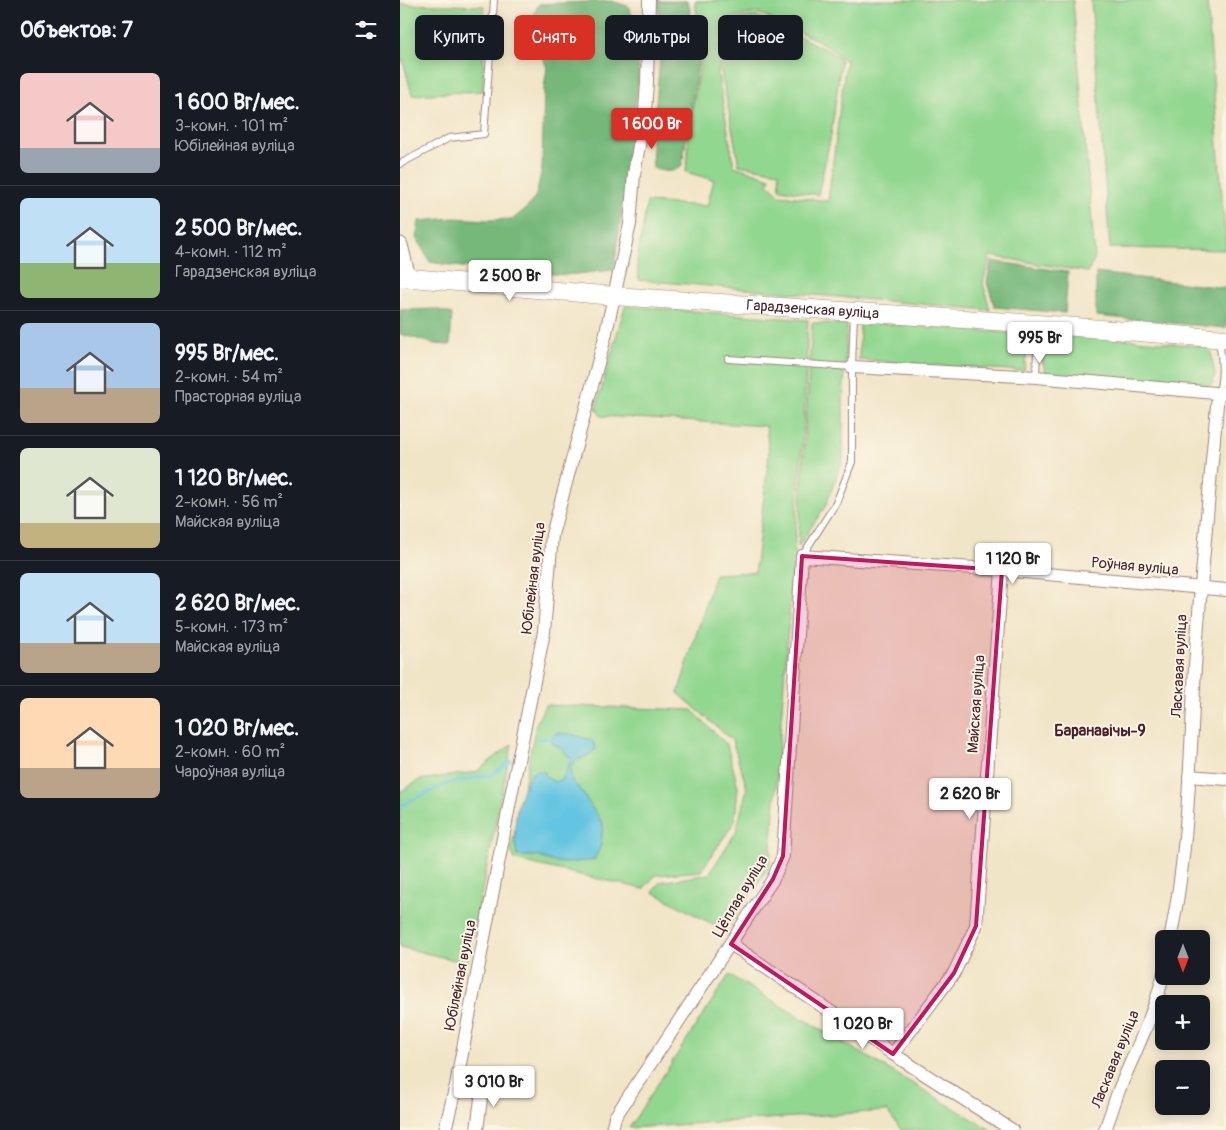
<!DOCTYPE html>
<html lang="ru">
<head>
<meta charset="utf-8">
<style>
  body { margin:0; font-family:Pangolin,sans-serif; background:#242831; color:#f1f3f6; height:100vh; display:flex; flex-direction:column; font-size:19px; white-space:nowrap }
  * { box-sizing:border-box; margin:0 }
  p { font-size:16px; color:#9ea1a6 }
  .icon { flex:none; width:28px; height:28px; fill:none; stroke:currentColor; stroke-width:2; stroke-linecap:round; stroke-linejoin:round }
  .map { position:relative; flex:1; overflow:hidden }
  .side { display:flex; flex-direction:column; background:#171b24; width:400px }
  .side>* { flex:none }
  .hud { position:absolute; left:15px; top:15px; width:475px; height:45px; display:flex; gap:10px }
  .needle { width:32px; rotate:180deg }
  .fabs { position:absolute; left:755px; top:930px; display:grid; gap:10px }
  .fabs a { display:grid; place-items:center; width:55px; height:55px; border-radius:8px; background:#171b24; box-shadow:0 2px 12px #0003; font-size:25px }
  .price { position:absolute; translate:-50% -42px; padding:0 11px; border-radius:5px; background:#fff; color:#222; font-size:16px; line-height:32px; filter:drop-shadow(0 1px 2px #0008) }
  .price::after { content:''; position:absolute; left:50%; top:30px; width:15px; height:11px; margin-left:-8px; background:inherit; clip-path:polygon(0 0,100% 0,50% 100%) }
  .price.current { background:#d93025; color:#fff }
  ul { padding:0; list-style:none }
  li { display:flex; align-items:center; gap:15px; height:125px; padding:0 20px }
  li+li { border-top:1px solid #363941 }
  li span { display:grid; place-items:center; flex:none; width:140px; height:100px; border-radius:8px; color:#555 }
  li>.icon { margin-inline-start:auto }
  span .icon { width:60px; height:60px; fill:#fffc; stroke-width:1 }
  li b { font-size:21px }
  h2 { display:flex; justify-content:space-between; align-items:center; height:60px; padding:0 20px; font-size:21px }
  .tag { padding:0 18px; border-radius:8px; background:#171b24; box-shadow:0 2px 12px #0003; font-size:18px; line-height:45px }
  .tag.current { background:#d93025; color:#fff }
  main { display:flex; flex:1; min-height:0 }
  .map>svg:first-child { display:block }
</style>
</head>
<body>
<main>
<section class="side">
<h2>Объектов: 7<svg class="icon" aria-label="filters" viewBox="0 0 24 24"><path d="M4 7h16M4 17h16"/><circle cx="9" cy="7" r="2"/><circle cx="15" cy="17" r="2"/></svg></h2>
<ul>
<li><span style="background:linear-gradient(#f6c9c9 75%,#9aa5b1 0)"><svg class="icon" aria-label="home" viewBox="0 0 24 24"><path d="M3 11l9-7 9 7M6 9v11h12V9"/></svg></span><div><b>1 600 Br/мес.</b><p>3-комн. · 101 m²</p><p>Юбілейная вуліца</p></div></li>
<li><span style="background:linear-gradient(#bfe0f5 65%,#8fb573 0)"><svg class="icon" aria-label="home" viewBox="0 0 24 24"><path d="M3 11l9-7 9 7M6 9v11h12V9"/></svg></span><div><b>2 500 Br/мес.</b><p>4-комн. · 112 m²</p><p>Гарадзенская вуліца</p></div></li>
<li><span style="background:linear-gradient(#a9c7e8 65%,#b9a48a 0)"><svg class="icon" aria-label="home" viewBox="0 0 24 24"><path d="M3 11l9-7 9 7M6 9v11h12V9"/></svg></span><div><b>995 Br/мес.</b><p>2-комн. · 54 m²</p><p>Прасторная вуліца</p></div></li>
<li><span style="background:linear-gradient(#dfe7d0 75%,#c2b280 0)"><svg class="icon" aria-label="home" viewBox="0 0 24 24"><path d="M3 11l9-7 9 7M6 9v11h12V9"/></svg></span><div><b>1 120 Br/мес.</b><p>2-комн. · 56 m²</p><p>Майская вуліца</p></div></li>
<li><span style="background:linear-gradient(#bfe0f5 70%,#b9a48a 0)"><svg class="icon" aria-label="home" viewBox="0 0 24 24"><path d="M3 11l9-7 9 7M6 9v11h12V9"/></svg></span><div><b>2 620 Br/мес.</b><p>5-комн. · 173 m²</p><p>Майская вуліца</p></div></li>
<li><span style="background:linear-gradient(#ffd9b3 70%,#b9a48a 0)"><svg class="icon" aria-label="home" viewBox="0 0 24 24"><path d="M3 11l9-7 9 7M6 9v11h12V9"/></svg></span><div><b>1 020 Br/мес.</b><p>2-комн. · 60 m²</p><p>Чароўная вуліца</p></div></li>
</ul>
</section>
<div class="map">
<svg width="826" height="1130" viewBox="0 0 826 1130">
  <rect width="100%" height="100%" fill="#fcf5e5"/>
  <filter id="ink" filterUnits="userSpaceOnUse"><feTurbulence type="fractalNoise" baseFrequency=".02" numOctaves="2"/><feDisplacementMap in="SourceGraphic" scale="10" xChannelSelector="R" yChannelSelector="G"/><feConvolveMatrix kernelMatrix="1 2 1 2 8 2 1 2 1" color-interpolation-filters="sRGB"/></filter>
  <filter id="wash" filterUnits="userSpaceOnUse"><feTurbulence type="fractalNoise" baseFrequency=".0096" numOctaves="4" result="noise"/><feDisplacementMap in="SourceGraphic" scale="20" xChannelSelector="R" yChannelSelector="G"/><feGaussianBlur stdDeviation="1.12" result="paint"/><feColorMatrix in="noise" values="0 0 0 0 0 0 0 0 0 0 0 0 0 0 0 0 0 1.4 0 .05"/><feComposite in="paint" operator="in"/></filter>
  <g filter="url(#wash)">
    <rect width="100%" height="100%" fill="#f1e5c7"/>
    <g fill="#92d790" stroke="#6e7b5e" fill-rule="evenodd">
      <path d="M397 0H673L695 258 688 272 590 256 583 283 590 310 239 280 237 261 247 202 307 206 314 180 286 172 290 121 303 53 295 1ZM358 13 421 42 446 61 428 201 380 195 368 184 370 178 334 166 318 74 330 17Z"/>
      <polygon points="691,0 807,0 826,250 710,248"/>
      <polygon points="0,4 84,6 83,91 12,95 3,60 0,61"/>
      <polygon points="357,16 429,51 441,60 431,135 418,195 380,189 379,172 339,165 321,70 332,19"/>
      <polygon points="225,306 408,320 404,420 370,865 325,931 253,892 260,882 309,874 336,832 347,788 332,740 278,693 315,574 355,572 369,455 366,426 201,416 196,408"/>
      <polygon points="460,322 623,334 627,350 624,371 459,360"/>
      <polygon points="412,323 447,324 443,400 443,459 426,505 398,547"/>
      <polygon points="644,331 810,347 815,375 813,383 807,387 647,375 642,360"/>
      <polygon points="145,705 292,710 327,745 338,787 335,821 301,871 256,875 243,889 115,860 111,851 136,724"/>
      <polygon points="112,744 67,963 0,947 0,792 19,780 76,772"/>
      <polygon points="329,975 591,1130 501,1130 487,1111 229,1128"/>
    </g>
    <g fill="#75b87a" stroke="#606c52">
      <polygon points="211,1 228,6 236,23 239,49 238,84 214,270 166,275 62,267 30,262 16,238 19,221 54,218 88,220 113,219 128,207 136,195 142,169 144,88 147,68 132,28 132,18 139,4"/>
      <path d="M257 1H288L300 54 282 165C273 174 264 172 253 168L252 143 262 40Z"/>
      <polygon points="591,261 668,272 665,313 595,307 587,283"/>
      <polygon points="696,273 826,288 826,328 696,316"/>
      <polygon points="36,309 52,314 50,345 35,344 0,334 0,310"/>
    </g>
    <path fill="#63c5e1" stroke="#567286" d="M155 733 170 734 192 740 196 749 189 755 175 761 170 770 172 781 180 789 203 824 201 845 194 860 166 863 154 862 137 856H117C114 838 114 810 122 792 124 786 128 780 131 774L138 771 145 772 146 777 155 782 163 779 171 759 160 747 153 744 151 738Z"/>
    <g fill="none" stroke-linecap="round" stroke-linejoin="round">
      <g stroke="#63c5e1" stroke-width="3">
        <polyline points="140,739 151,738"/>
        <polyline points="0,806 46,784 93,774 111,761"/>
      </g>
    </g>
  </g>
  <g filter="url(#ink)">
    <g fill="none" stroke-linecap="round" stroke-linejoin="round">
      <defs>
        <g id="service">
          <polyline points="0,164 49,138 84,134 94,0"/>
          <polyline points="328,359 452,367"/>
          <polyline points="636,377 638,325"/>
          <path d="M818 394C824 377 822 358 819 341"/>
          <polyline points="402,556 436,503 452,462 452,367 454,313"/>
        </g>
        <g id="minor">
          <polyline points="452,367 636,377 826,394"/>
          <polyline points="789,776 826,779"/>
          <path d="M770 939C789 850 790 757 795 667 801 575 810 485 818 394"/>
          <polyline points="331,944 493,1054 612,1130"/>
          <polyline points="493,1054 554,973 576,926 602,570"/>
          <polyline points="45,1130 56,1085 115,775 144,632 152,535 205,337 230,224 234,174 245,111 247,82 249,0"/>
          <polyline points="77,1130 83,1083"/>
          <polyline points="212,1130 215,1117 373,879 383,856 402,556 602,570 826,590"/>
          <path d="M705 1130C710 1117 714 1103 719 1090 735 1051 755 1013 764 972"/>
        </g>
        <polyline id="tertiary" points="0,245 8,278"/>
        <g id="secondary">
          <path id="s1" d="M0 277 214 296 638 324 826 339"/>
        </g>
      </defs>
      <use href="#service" stroke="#9e8279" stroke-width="8"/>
      <use href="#minor" stroke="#9e8279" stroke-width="14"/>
      <use href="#tertiary" stroke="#9e8279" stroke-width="17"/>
      <use href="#secondary" stroke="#9e8279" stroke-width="19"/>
      <use href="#service" stroke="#fff" stroke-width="6"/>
      <use href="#minor" stroke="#fff" stroke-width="12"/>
      <use href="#tertiary" stroke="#fff" stroke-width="15"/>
      <use href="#secondary" stroke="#fff" stroke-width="18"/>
    </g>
  </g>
  <path fill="#c2185b" fill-opacity="0.2" stroke="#c2185b" stroke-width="4" stroke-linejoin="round" d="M402 556 602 570 576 926 554 973 493 1054 331 944 373 879 383 856Z"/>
  <g text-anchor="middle" stroke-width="4" stroke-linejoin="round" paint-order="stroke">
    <g font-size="15" fill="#4a1f2b" stroke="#fcf5e5">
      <text dy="5" stroke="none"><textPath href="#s1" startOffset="414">Гарадзенская вуліца</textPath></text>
      <text transform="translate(735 566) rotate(5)" y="5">Роўная вуліца</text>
      <text transform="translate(133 578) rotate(-83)" y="5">Юбілейная вуліца</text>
      <text transform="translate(779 666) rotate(-87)" y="5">Ласкавая вуліца</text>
      <text transform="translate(576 704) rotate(-86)" y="5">Майская вуліца</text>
      <text transform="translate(340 896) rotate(-59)" y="5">Цёплая вуліца</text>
      <text transform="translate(60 975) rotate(-79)" y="5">Юбілейная вуліца</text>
      <text transform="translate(715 1059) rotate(-68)" y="5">Ласкавая вуліца</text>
    </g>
    <g font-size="16" font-weight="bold" fill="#4a1f2b" stroke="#fcf5e5">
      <text x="700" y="736">Баранавічы-9</text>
    </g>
  </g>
</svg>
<div class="fabs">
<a><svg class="needle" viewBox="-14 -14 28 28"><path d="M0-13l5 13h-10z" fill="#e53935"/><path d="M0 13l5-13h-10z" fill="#9ea1a6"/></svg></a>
<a>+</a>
<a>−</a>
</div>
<b class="price current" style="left:252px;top:150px">1 600 Br</b>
<b class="price" style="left:110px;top:302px">2 500 Br</b>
<b class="price" style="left:640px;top:364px">995 Br</b>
<b class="price" style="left:613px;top:585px">1 120 Br</b>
<b class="price" style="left:570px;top:820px">2 620 Br</b>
<b class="price" style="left:463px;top:1050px">1 020 Br</b>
<b class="price" style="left:94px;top:1108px">3 010 Br</b>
<div class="hud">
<a class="tag">Купить</a>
<a class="tag current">Снять</a>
<a class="tag">Фильтры</a>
<a class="tag">Новое</a>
</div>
</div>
</main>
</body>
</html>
